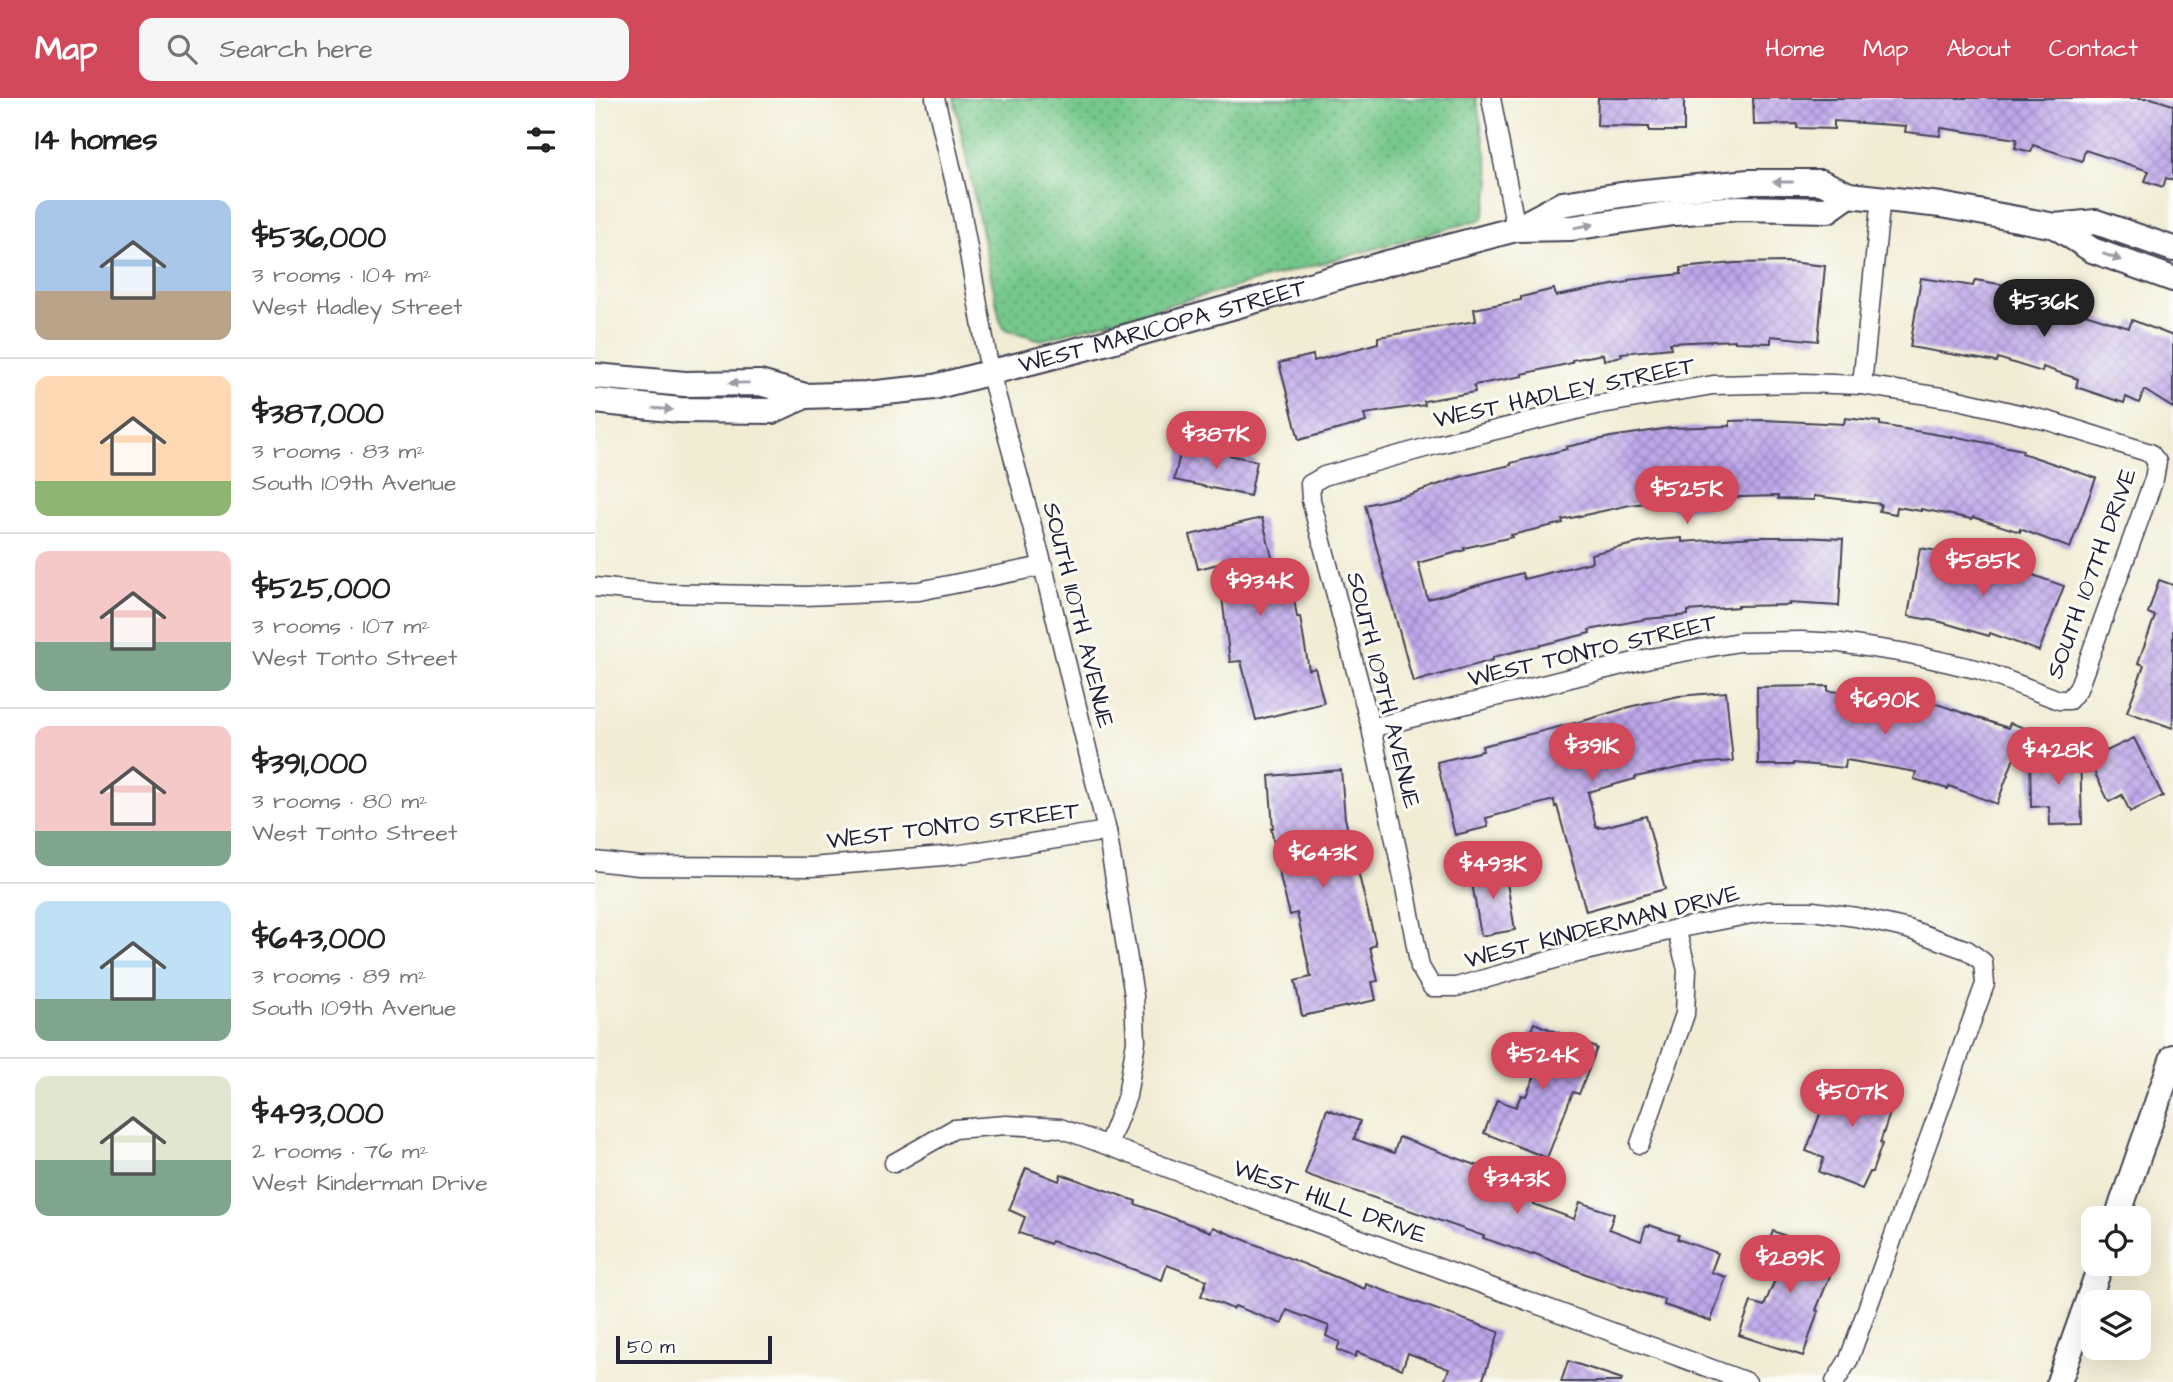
<!DOCTYPE html>
<html lang="en">
<head>
<meta charset="utf-8">
<style>
  body { margin:0; font-family:"Architects Daughter",sans-serif; background:#f6f6f6; color:#222; height:100vh; display:flex; flex-direction:column; font-size:26px; white-space:nowrap }
  * { box-sizing:border-box; margin:0 }
  p { font-size:23px; color:#767676 }
  .icon { flex:none; width:38px; height:38px; fill:none; stroke:currentColor; stroke-width:2; stroke-linecap:round; stroke-linejoin:round }
  .map { position:relative; flex:1; overflow:hidden }
  .details { display:flex; flex-direction:column; background:#fff; width:595px }
  .details>* { flex:none }
  .tools { position:absolute; left:1486px; top:1108px; display:grid; gap:14px }
  .tools a { display:grid; place-items:center; width:70px; height:70px; border-radius:14px; background:#fff; box-shadow:0 7px 28px #0002; font-size:35px }
  .scale { position:absolute; left:21px; bottom:18px; width:156px; box-sizing:border-box; padding-left:7px; border:4px solid #22223b; border-top:0; font-size:19px; line-height:24px; white-space:nowrap; color:#22223b; -webkit-text-stroke:5px #fdfcf7; paint-order:stroke }
  .price { position:absolute; translate:-50% -60px; padding:0 16px; border-radius:24px; background:#d1495b; color:#fff; font-size:23px; line-height:46px; filter:drop-shadow(0 2px 4px #0008) }
  .price::after { content:''; position:absolute; left:50%; top:42px; width:21px; height:16px; margin-left:-10px; background:inherit; clip-path:polygon(0 0,100% 0,50% 100%) }
  .price.active { background:#222; color:#fff }
  ul { padding:0; list-style:none }
  li { display:flex; align-items:center; gap:21px; height:175px; padding:0 35px }
  li+li { border-top:2px solid #e0e0e0 }
  li span { display:grid; place-items:center; flex:none; width:196px; height:140px; border-radius:14px; color:#555 }
  li>.icon { margin-inline-start:auto }
  span .icon { width:84px; height:84px; fill:#fffc; stroke-width:1 }
  li b { font-size:30px }
  h2 { display:flex; justify-content:space-between; align-items:center; height:84px; padding:0 35px; font-size:30px }
  header { display:flex; align-items:center; gap:42px; box-sizing:border-box; height:98px; padding:0 35px; background:#d1495b; color:#fff }
  header strong { font-size:33px }
  nav { display:flex; gap:38px; margin-inline-start:auto; font-size:24px }
  .search { width:490px; height:63px; background:#f6f6f6; display:flex; align-items:center; gap:18px; box-sizing:border-box; padding:0 24px; border-radius:14px; color:#767676; font-size:26px }
  main { display:flex; flex:1; min-height:0 }
  .map>svg:first-child { display:block }
</style>
</head>
<body>
<header>
<strong>Map</strong>
<div class="search"><svg class="icon" aria-label="search" viewBox="0 0 24 24"><circle cx="10" cy="10" r="6"/><path d="M15 15l6 6"/></svg>Search here</div>
<nav><a>Home</a><a>Map</a><a>About</a><a>Contact</a></nav>
</header>
<main>
<section class="details">
<h2>14 homes<svg class="icon" aria-label="filters" viewBox="0 0 24 24"><path d="M4 7h16M4 17h16"/><circle cx="9" cy="7" r="2"/><circle cx="15" cy="17" r="2"/></svg></h2>
<ul>
<li><span style="background:linear-gradient(#a9c7e8 65%,#b9a48a 0)"><svg class="icon" aria-label="home" viewBox="0 0 24 24"><path d="M3 11l9-7 9 7M6 9v11h12V9"/></svg></span><div><b>$536,000</b><p>3 rooms · 104 m²</p><p>West Hadley Street</p></div></li>
<li><span style="background:linear-gradient(#ffd9b3 75%,#8fb573 0)"><svg class="icon" aria-label="home" viewBox="0 0 24 24"><path d="M3 11l9-7 9 7M6 9v11h12V9"/></svg></span><div><b>$387,000</b><p>3 rooms · 83 m²</p><p>South 109th Avenue</p></div></li>
<li><span style="background:linear-gradient(#f6c9c9 65%,#7fa58c 0)"><svg class="icon" aria-label="home" viewBox="0 0 24 24"><path d="M3 11l9-7 9 7M6 9v11h12V9"/></svg></span><div><b>$525,000</b><p>3 rooms · 107 m²</p><p>West Tonto Street</p></div></li>
<li><span style="background:linear-gradient(#f6c9c9 75%,#7fa58c 0)"><svg class="icon" aria-label="home" viewBox="0 0 24 24"><path d="M3 11l9-7 9 7M6 9v11h12V9"/></svg></span><div><b>$391,000</b><p>3 rooms · 80 m²</p><p>West Tonto Street</p></div></li>
<li><span style="background:linear-gradient(#bfe0f5 70%,#7fa58c 0)"><svg class="icon" aria-label="home" viewBox="0 0 24 24"><path d="M3 11l9-7 9 7M6 9v11h12V9"/></svg></span><div><b>$643,000</b><p>3 rooms · 89 m²</p><p>South 109th Avenue</p></div></li>
<li><span style="background:linear-gradient(#dfe7d0 60%,#7fa58c 0)"><svg class="icon" aria-label="home" viewBox="0 0 24 24"><path d="M3 11l9-7 9 7M6 9v11h12V9"/></svg></span><div><b>$493,000</b><p>2 rooms · 76 m²</p><p>West Kinderman Drive</p></div></li>
</ul>
</section>
<div class="map">
<svg width="1578" height="1284" viewBox="0 0 1578 1284">
  <defs>
    <pattern id="park-dots" width="8" height="8" patternUnits="userSpaceOnUse" patternTransform="scale(1.75)"><rect width="8" height="8" fill="#75c78a"/><path d="M2 2h.1M6 6h.1" fill="none" stroke="#60a172" stroke-width="1.8" stroke-linecap="round"/></pattern>
    <pattern id="building-cross-hatch" width="8" height="8" patternUnits="userSpaceOnUse" patternTransform="scale(1.75)"><rect width="8" height="8" fill="#bea6eb"/><path d="M0 0l8 8M0 8l8-8" fill="none" stroke="#9a87c0"/></pattern>
  </defs>
  <rect width="100%" height="100%" fill="#fdfcf7"/>
  <filter id="ink" filterUnits="userSpaceOnUse"><feTurbulence type="fractalNoise" baseFrequency=".0143" numOctaves="2"/><feDisplacementMap in="SourceGraphic" scale="14" xChannelSelector="R" yChannelSelector="G"/><feConvolveMatrix kernelMatrix="1 2 1 2 8 2 1 2 1" color-interpolation-filters="sRGB"/></filter>
  <filter id="wash" filterUnits="userSpaceOnUse"><feTurbulence type="fractalNoise" baseFrequency=".00686" numOctaves="4" result="noise"/><feDisplacementMap in="SourceGraphic" scale="28" xChannelSelector="R" yChannelSelector="G"/><feGaussianBlur stdDeviation="1.57" result="paint"/><feColorMatrix in="noise" values="0 0 0 0 0 0 0 0 0 0 0 0 0 0 0 0 0 1.4 0 .05"/><feComposite in="paint" operator="in"/></filter>
  <g filter="url(#wash)">
    <rect width="100%" height="100%" fill="#f1ecd4"/>
    <polygon fill="url(#park-dots)" stroke="#4c7462" stroke-width="2" points="359,0 881,0 896,84 888,121 446,242 409,231 405,222"/>
    <g id="blocks">
      <g fill="url(#building-cross-hatch)">
        <polygon points="1003,0 1089,0 1089,33 1054,33 1054,29 1002,28"/>
        <polygon points="1158,0 1556,0 1578,7 1578,82 1571,80 1568,89 1550,83 1554,73 1490,52 1487,63 1438,47 1436,54 1420,50 1422,41 1346,30 1345,38 1310,34 1311,28 1239,23 1239,31 1202,30 1202,26 1159,27"/>
        <polygon points="1194,164 1230,168 1223,243 1176,238 1176,245 1140,244 1140,242 1075,245 1076,250 1026,255 1027,258 1009,262 1008,256 977,262 977,265 927,276 928,278 879,287 880,294 829,303 830,307 769,316 771,324 704,342 684,265 718,257 719,263 783,245 783,239 881,223 879,211 926,202 926,199 959,191 961,198 1033,184 1033,182 1086,176 1086,170 1140,165"/>
        <polygon points="1326,180 1378,188 1380,182 1416,188 1415,192 1534,230 1537,222 1578,238 1578,310 1549,292 1544,305 1531,299 1529,305 1481,289 1483,281 1448,269 1447,274 1403,260 1402,264 1315,249"/>
        <polygon points="1250,320 1285,324 1285,327 1357,339 1357,338 1428,352 1427,355 1501,380 1475,450 1425,431 1425,434 1378,419 1377,421 1326,411 1326,413 1302,409 1301,416 1284,413 1286,406 1219,398 1219,402 1183,401 1183,398 1114,400 1114,410 1077,412 1077,402 1035,407 967,422 968,425 916,437 917,439 869,450 870,452 823,465 832,499 833,501 927,475 929,481 997,464 996,456 1052,443 1087,440 1087,444 1159,439 1207,439 1248,441 1244,508 1194,505 1195,507 1143,508 1143,509 1093,513 1093,517 1051,521 994,532 995,535 898,559 898,562 818,584 770,407 816,396 865,379 916,367 916,365 972,351 971,349 1016,339 1075,330 1135,328 1135,323 1170,322 1249,326"/>
        <polygon points="587,347 662,363 655,398 579,382"/>
        <polygon points="667,420 679,467 693,465 702,519 705,519 714,572 720,570 729,605 661,622 646,563 635,564 623,466 603,471 595,437"/>
        <polygon points="1325,450 1360,456 1434,478 1435,476 1469,488 1444,553 1395,535 1394,538 1346,524 1313,518"/>
        <polygon points="1564,482 1578,487 1578,630 1532,614 1549,567 1543,565 1560,518 1553,515"/>
        <polygon points="1233,588 1233,593 1281,597 1342,606 1413,630 1415,625 1430,630 1402,706 1354,688 1353,691 1319,681 1321,674 1251,662 1250,670 1198,665 1198,667 1163,667 1162,589"/>
        <polygon points="1131,594 1138,663 1102,666 1040,679 1040,681 993,694 1001,729 1003,728 1004,730 1051,718 1070,791 991,813 962,708 960,709 959,702 891,720 893,729 860,737 842,664 888,653 887,648 988,623 1038,608 1084,598"/>
        <polygon points="1539,640 1568,698 1535,714 1527,697 1514,704 1491,657 1503,657"/>
        <polygon points="1485,657 1487,726 1455,727 1454,708 1436,709 1435,658"/>
        <polygon points="746,672 750,720 781,847 775,849 783,883 777,884 781,902 707,918 700,883 716,879 702,815 695,817 686,783 676,730 678,730 674,678"/>
        <polygon points="909,767 920,832 886,838 875,773"/>
        <polygon points="939,925 1002,950 984,996 978,994 952,1060 889,1035 902,1002 921,1009 926,997 931,998 945,966 926,958"/>
        <polygon points="1260,975 1303,991 1285,1045 1287,1046 1277,1074 1275,1074 1267,1091 1224,1074 1229,1060 1211,1053 1238,982 1256,988"/>
        <polygon points="732,1011 765,1023 759,1041 799,1055 804,1039 944,1090 938,1106 979,1121 985,1104 1019,1116 1014,1131 1046,1143 1051,1128 1054,1129 1054,1127 1084,1137 1082,1141 1123,1155 1116,1174 1131,1179 1116,1223 1069,1207 1070,1202 996,1178 938,1155 937,1157 888,1140 889,1138 710,1076"/>
        <polygon points="431,1070 464,1083 466,1076 541,1103 540,1106 616,1134 618,1129 770,1191 771,1186 904,1234 887,1284 849,1284 854,1271 813,1255 807,1271 762,1254 760,1259 742,1252 745,1244 731,1238 734,1228 692,1212 687,1226 640,1208 638,1211 606,1198 612,1182 572,1167 567,1182 505,1159 456,1143 455,1146 424,1135 430,1119 414,1112"/>
        <polygon points="1178,1133 1243,1158 1221,1212 1223,1213 1208,1258 1144,1237 1156,1204 1169,1208 1185,1170 1167,1163"/>
        <polygon points="973,1263 1027,1281 1026,1284 966,1284"/>
      </g>
    </g>
  </g>
  <g filter="url(#ink)">
    <use href="#blocks" fill-opacity="0" stroke="#414052" stroke-width="2"/>
    <g fill="none" stroke-linecap="round" stroke-linejoin="round">
      <defs>
        <g id="street">
          <polyline points="340,0 366,111 395,274 448,468 512,733 539,898 541,943 532,998 513,1047"/>
          <polyline points="896,0 921,131"/>
          <polyline points="1267,287 1286,99"/>
          <polyline points="0,489 61,495 210,498 324,493 448,468"/>
          <polyline points="776,630 1055,560 1144,544 1206,543 1245,545 1311,555 1385,572 1464,602 1474,602 1483,591 1559,381 1562,364 1555,355 1454,323 1359,301 1267,287 1209,285 1118,287 1001,307 844,346 729,378 715,386 716,402 776,630 808,779 825,869 837,889 861,889 974,857 1081,831 1172,813 1218,813 1261,819 1313,831 1372,852 1388,864 1390,886 1254,1261 1240,1284"/>
          <polyline points="0,763 44,768 216,769 360,757 512,733"/>
          <polyline points="1045,1046 1090,916 1092,871 1081,831"/>
          <polyline points="299,1065 359,1031 411,1027 465,1030 1152,1284"/>
        </g>
        <g id="secondary">
          <polyline points="1460,128 1497,152 1578,181"/>
          <polyline points="924,129 967,106 1039,95 1154,84 1226,84 1254,97 1346,107 1460,128 1501,124 1578,151"/>
          <path id="s1" d="M0 278 90 286 165 285 210 298 272 296 339 289 502 247 789 166 921 131 977 130 1079 115 1144 110 1233 112 1254 97"/>
          <polyline points="0,303 84,312 177,313 210,298"/>
          <polyline points="1522,1120 1578,959"/>
          <polyline points="1464,1284 1506,1166"/>
        </g>
      </defs>
      <use href="#street" stroke="#414052" stroke-width="21"/>
      <use href="#secondary" stroke="#414052" stroke-width="28"/>
      <use href="#street" stroke="#fff" stroke-width="18"/>
      <use href="#secondary" stroke="#fff" stroke-width="24"/>
    </g>
    <defs><path id="oneway-solid" d="M-6-.8H1V-3.2L6.5 0L1 3.2V.8H-6Z" transform="scale(1.75)"/></defs>
    <g fill="#9c9ca7">
      <use href="#oneway-solid" transform="translate(1188 84) rotate(180)"/>
      <use href="#oneway-solid" transform="translate(989 128) rotate(-10)"/>
      <use href="#oneway-solid" transform="translate(1517 159) rotate(20)"/>
      <use href="#oneway-solid" transform="translate(144 285) rotate(179)"/>
      <use href="#oneway-solid" transform="translate(68 311) rotate(5)"/>
    </g>
  </g>
  <g text-anchor="middle" stroke-width="6" stroke-linejoin="round" paint-order="stroke">
    <g font-size="24" fill="#22223b" stroke="#fdfcf7">
      <text dy="8" stroke="none"><textPath href="#s1" startOffset="578">WEST MARICOPA STREET</textPath></text>
      <text transform="translate(969 294) rotate(-12)" y="8">WEST HADLEY STREET</text>
      <text transform="translate(1496 475) rotate(-70)" y="8">SOUTH 107TH DRIVE</text>
      <text transform="translate(484 517) rotate(76)" y="8">SOUTH 110TH AVENUE</text>
      <text transform="translate(997 552) rotate(-13)" y="8">WEST TONTO STREET</text>
      <text transform="translate(789 592) rotate(76)" y="8">SOUTH 109TH AVENUE</text>
      <text transform="translate(358 727) rotate(-7)" y="8">WEST TONTO STREET</text>
      <text transform="translate(1007 828) rotate(-14)" y="8">WEST KINDERMAN DRIVE</text>
      <text transform="translate(735 1103) rotate(20)" y="8">WEST HILL DRIVE</text>
    </g>
  </g>
</svg>
<div class="tools">
<a><svg class="icon" aria-label="locate" viewBox="0 0 24 24"><circle cx="12" cy="12" r="6"/><path d="M12 2v4M12 18v4M2 12h4M18 12h4"/></svg></a>
<a><svg class="icon" aria-label="layers" viewBox="0 0 24 24"><path d="M12 4l9 5-9 5-9-5zM3 14l9 5 9-5"/></svg></a>
</div>
<div class="scale">50 m</div>
<b class="price active" style="left:1449px;top:241px">$536K</b>
<b class="price" style="left:621px;top:373px">$387K</b>
<b class="price" style="left:1092px;top:428px">$525K</b>
<b class="price" style="left:1388px;top:500px">$585K</b>
<b class="price" style="left:665px;top:520px">$934K</b>
<b class="price" style="left:1290px;top:639px">$690K</b>
<b class="price" style="left:997px;top:685px">$391K</b>
<b class="price" style="left:1463px;top:689px">$428K</b>
<b class="price" style="left:728px;top:792px">$643K</b>
<b class="price" style="left:898px;top:803px">$493K</b>
<b class="price" style="left:948px;top:994px">$524K</b>
<b class="price" style="left:1257px;top:1031px">$507K</b>
<b class="price" style="left:922px;top:1118px">$343K</b>
<b class="price" style="left:1195px;top:1197px">$289K</b>
</div>
</main>
</body>
</html>
